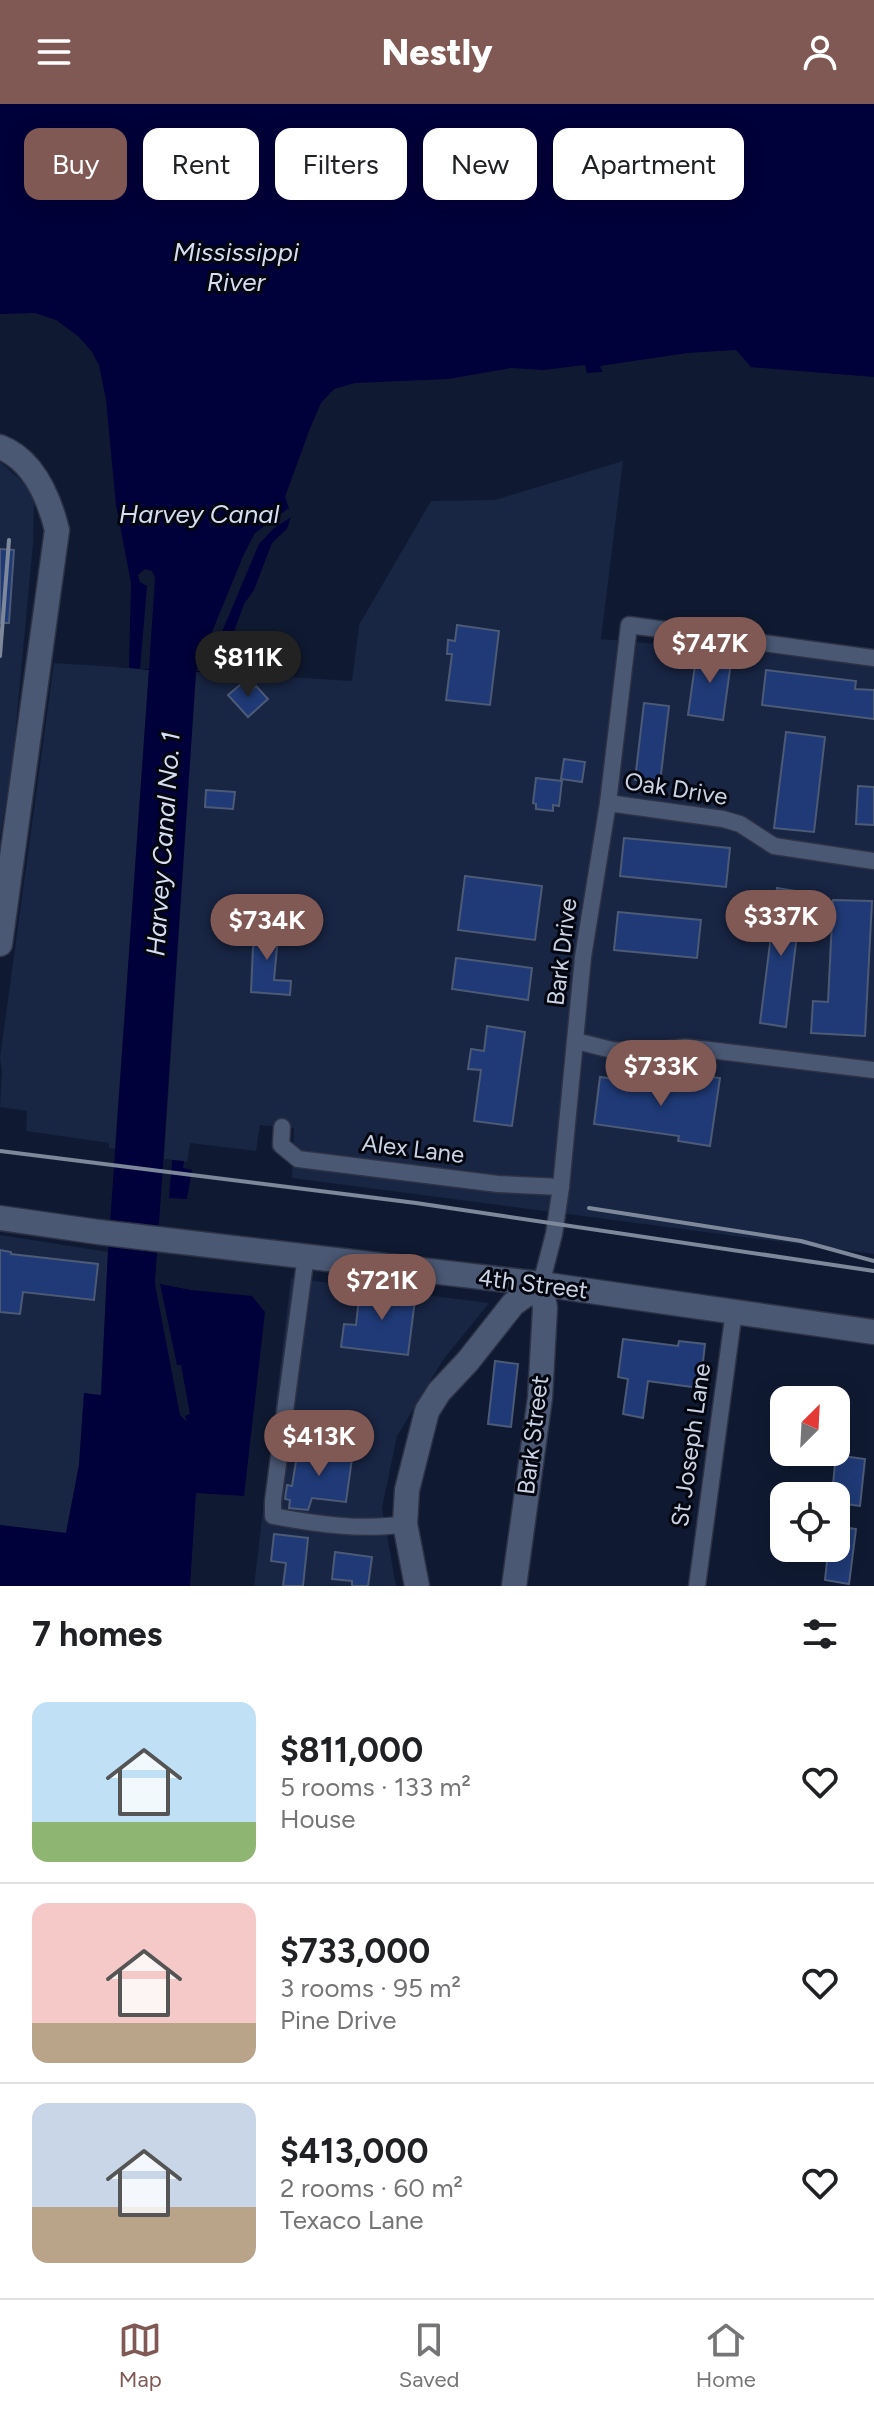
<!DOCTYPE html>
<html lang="en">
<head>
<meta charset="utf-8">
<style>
  body { margin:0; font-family:Figtree,sans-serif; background:#f2f2f2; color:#202124; height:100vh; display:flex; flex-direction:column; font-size:30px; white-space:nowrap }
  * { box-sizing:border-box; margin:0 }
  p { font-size:26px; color:#757577 }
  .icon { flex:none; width:44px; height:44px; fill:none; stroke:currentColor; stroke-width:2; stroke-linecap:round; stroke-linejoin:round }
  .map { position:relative; height:1482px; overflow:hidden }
  .drawer { display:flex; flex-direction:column; background:#fff; flex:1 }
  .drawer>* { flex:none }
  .top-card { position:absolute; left:24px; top:24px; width:826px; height:72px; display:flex; gap:16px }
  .needle { width:52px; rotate:24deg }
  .controls { position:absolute; left:770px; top:1282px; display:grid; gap:16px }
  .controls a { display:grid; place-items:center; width:80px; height:80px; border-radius:16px; background:#fff; box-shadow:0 4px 20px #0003; font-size:40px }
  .price { position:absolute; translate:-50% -68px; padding:0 18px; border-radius:28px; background:#805954; color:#fff; font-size:26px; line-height:52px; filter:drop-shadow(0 2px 4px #0008) }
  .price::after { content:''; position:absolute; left:50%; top:48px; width:24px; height:18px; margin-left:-12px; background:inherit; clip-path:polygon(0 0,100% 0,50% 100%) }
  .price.on { background:#222; color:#fff }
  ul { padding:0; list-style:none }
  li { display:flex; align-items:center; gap:24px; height:200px; padding:0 32px }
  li+li { border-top:2px solid #e0e0e0 }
  li span { display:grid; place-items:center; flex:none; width:224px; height:160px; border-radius:16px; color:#555 }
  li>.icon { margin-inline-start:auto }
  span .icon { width:96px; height:96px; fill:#fffc; stroke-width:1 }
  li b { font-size:34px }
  h2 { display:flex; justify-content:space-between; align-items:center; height:96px; padding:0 32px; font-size:34px }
  .tag { padding:0 28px; border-radius:16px; background:#fff; box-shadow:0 4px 20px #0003; font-size:28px; line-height:72px }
  .tag.on { background:#805954; color:#fff }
  header { display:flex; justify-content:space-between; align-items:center; height:104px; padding:0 32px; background:#805954; color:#fff; font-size:36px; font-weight:800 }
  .tabs { display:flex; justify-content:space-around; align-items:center; height:112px; border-top:2px solid #e0e0e0; background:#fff; font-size:22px; color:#757577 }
  .tabs a { display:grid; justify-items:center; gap:4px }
  .tabs .on { color:#805954 }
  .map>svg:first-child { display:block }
</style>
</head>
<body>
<header><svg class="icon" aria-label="menu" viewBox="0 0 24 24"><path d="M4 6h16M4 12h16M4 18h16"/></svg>Nestly<svg class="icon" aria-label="person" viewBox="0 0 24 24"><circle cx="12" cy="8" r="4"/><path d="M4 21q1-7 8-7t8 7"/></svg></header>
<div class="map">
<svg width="874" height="1482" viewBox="0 0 874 1482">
  <rect width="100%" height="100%" fill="#0f1a32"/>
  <g fill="#182543">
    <polygon points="623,357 601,535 874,559 874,1150 292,1074 294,1024 260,1021 256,1047 190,1039 187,1058 164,1055 196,567 352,577 359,521 431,397 495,396"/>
    <polygon points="0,358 25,380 34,398 33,440 13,653 0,734"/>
    <polygon points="54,559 149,565 115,1045 109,1044 109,1039 26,1027 27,1007 0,1003 2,968 0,954"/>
    <polygon points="0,1131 108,1148 101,1292 84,1289 79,1361 66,1429 0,1421"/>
    <polygon points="291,1174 489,1199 443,1256 397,1332 382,1404 396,1482 254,1482"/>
  </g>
  <g fill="#00003a">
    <polygon points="0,0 874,0 874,273 712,260 546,272 372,280 334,294 289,404 295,421 279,444 227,570 196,568 155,1179 191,1186 252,1192 265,1208 244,1392 196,1389 190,1482 0,1482 0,1421 66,1429 79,1361 84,1289 101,1291 108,1148 149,566 120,563 123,480 81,254 24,219 0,217"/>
    <polygon points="172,1056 184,1057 183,1064 192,1066 187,1095 169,1094"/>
  </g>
  <g fill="#0f1a32">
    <polygon points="35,209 56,216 79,233 92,248 99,261 106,296 116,401 131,479 129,564 116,563 119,480 101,364 77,256 23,223 0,221 0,210"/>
    <polygon points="736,246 751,263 604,271 600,262 687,249"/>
    <polygon points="585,261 588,273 475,285 422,287 373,284 337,298 318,336 294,404 299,422 283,446 227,570 219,569 244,500 254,486 272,439 287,425 291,413 273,425 259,440 205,568 196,567 244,450 255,429 289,404 285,393 309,327 321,299 334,285 355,279 448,275 511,264 543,266"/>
    <polygon points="145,465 152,467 155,474 149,565 140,565 147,482 140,478 138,471"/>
    <polygon points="164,1055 168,1055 166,1081 168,1055 172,1056 168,1098 165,1095 160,1180 177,1261 181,1261 190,1310 185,1312 187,1318 180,1311 155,1180"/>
  </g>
  <g fill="#1f3a76" stroke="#4c5a76" stroke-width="2">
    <polygon points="0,445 14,446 9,519 0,519"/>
    <polygon points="457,521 499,527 490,601 446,596 452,550 447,550 448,536 455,537"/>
    <polygon points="697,547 732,551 723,616 688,611"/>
    <polygon points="766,566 856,577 855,585 874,586 874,615 762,601"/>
    <polygon points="241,580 248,589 256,582 268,595 248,613 228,591"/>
    <polygon points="644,599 669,602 660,679 635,676"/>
    <polygon points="786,628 825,633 814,728 774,724"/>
    <polygon points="564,655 585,658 582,678 561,675"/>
    <polygon points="536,674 562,677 559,702 553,701 553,707 536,705 536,700 533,699"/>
    <polygon points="858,682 874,683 874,721 856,720"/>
    <polygon points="206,686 235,688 233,705 205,703"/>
    <polygon points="624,734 730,744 726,783 620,772"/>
    <polygon points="465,772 542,782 535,836 458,826"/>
    <polygon points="777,784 802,788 786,923 760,919"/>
    <polygon points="833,796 872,797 865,932 811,929 813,897 828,898"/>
    <polygon points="618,808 701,816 697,854 614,846"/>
    <polygon points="254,820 279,822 274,876 291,877 290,891 251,888"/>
    <polygon points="456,854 532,864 528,896 452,885"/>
    <polygon points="487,922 525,928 512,1022 474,1017 481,966 468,965 471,945 484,947"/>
    <polygon points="687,970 720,974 710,1042 678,1037 679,1032 594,1020 600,973 685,985"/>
    <polygon points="0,1146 11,1148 11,1150 98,1160 94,1196 23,1188 20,1210 0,1208"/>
    <polygon points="382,1184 416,1188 408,1251 341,1243 344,1220 356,1221 360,1185 382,1187"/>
    <polygon points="623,1235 678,1242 679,1237 705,1240 700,1284 648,1277 643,1314 623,1310 628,1275 618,1273"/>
    <polygon points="495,1257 518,1260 511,1323 488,1320"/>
    <polygon points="299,1339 311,1341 309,1354 333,1357 335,1344 353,1347 346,1398 312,1394 308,1406 289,1404 290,1396 285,1395 287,1381 292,1382"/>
    <polygon points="836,1351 865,1355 860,1402 836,1399 837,1380 833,1380"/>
    <polygon points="836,1422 856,1425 849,1480 825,1476 828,1448 836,1449"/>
    <polygon points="274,1430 308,1434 303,1482 283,1482 286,1459 271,1457"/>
    <polygon points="335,1448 372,1453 368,1482 352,1482 352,1477 332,1475"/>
  </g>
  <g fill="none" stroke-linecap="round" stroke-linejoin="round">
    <defs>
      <g id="street">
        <polyline points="608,699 723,715 740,720 774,742 874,757"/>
        <polyline points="576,937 612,946 642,948 685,943 874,966"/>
        <polyline points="282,1023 281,1041 298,1055 498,1080 561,1083"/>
        <path d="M306 1151 273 1397V1412C316 1420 363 1427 405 1420"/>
        <polyline points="541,1180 554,1130 561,1083 583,853 608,699 629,521 874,554"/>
        <polyline points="697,1482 734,1207"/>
      </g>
      <g id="secondary">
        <path d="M0 343C34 356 49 394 57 426L0 840"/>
        <polyline points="0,1114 98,1128 541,1180 874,1228"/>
        <polyline points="417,1482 405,1420 407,1386 427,1307 439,1288 468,1257 513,1200 541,1180 545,1204 540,1294 514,1482"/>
      </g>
    </defs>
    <use href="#street" stroke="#2d3245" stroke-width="19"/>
    <use href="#secondary" stroke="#2d3245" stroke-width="27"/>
    <use href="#street" stroke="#4a5874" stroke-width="16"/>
    <use href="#secondary" stroke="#4a5874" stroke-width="24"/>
    <g stroke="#7e889b" stroke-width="4">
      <polyline points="0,552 9,436"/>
      <polyline points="0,1047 416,1099 874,1167"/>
      <polyline points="589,1104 801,1137 874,1157"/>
    </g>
  </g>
  <g text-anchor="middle" stroke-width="6" stroke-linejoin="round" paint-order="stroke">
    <g font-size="24" fill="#cad3e3" stroke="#03060f">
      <text transform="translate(676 685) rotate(9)" y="8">Oak Drive</text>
      <text transform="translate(562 848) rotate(-83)" y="8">Bark Drive</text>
      <text transform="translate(413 1045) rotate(7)" y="8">Alex Lane</text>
      <text transform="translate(533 1180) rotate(7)" y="8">4th Street</text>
      <text transform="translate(533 1331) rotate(-83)" y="8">Bark Street</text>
      <text transform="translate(691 1341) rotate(-82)" y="8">St Joseph Lane</text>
    </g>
    <g font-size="26" font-style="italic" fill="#d5def1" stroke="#03060f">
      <text x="236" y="157">Mississippi<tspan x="236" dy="30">River</tspan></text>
      <text x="199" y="419">Harvey Canal</text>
      <text transform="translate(163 740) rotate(-86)" y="9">Harvey Canal No. 1</text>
    </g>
  </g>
</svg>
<div class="controls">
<a><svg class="needle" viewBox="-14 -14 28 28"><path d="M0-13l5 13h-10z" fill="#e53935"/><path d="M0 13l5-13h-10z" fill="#757577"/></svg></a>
<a><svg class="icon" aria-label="locate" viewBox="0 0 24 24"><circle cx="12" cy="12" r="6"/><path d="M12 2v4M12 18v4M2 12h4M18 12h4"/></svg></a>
</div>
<b class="price" style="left:710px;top:581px">$747K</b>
<b class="price on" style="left:248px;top:595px">$811K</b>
<b class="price" style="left:781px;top:854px">$337K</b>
<b class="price" style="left:267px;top:858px">$734K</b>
<b class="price" style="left:661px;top:1004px">$733K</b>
<b class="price" style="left:382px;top:1218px">$721K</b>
<b class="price" style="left:319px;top:1374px">$413K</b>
<div class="top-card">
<a class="tag on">Buy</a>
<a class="tag">Rent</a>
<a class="tag">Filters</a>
<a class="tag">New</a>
<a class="tag">Apartment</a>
</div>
</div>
<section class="drawer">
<h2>7 homes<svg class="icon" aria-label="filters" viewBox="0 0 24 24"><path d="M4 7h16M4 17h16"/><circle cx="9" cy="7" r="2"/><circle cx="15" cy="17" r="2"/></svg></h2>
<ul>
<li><span style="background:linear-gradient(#bfe0f5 75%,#8fb573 0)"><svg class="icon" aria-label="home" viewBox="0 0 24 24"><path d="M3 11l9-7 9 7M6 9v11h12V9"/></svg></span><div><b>$811,000</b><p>5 rooms · 133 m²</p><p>House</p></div><svg class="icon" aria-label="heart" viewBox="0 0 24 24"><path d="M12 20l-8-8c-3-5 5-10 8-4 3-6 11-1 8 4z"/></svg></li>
<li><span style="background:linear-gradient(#f6c9c9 75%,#b9a48a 0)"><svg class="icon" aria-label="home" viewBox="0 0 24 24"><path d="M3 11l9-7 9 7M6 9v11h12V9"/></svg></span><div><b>$733,000</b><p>3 rooms · 95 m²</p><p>Pine Drive</p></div><svg class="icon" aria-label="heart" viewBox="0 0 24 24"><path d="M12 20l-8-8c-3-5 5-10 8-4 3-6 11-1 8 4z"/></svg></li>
<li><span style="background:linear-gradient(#c9d6e8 65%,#b9a48a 0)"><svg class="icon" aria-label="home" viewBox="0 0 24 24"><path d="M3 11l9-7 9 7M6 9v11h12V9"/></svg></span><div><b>$413,000</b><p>2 rooms · 60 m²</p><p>Texaco Lane</p></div><svg class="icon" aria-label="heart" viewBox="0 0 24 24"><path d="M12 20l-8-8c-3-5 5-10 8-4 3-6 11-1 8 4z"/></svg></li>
</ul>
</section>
<nav class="tabs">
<a class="on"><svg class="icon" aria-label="map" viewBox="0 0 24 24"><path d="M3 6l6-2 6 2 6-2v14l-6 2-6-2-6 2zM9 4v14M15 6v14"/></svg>Map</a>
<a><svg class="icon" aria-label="saved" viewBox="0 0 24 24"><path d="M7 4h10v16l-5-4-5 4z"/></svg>Saved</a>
<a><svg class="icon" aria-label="home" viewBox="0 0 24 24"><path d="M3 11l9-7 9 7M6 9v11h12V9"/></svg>Home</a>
</nav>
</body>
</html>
